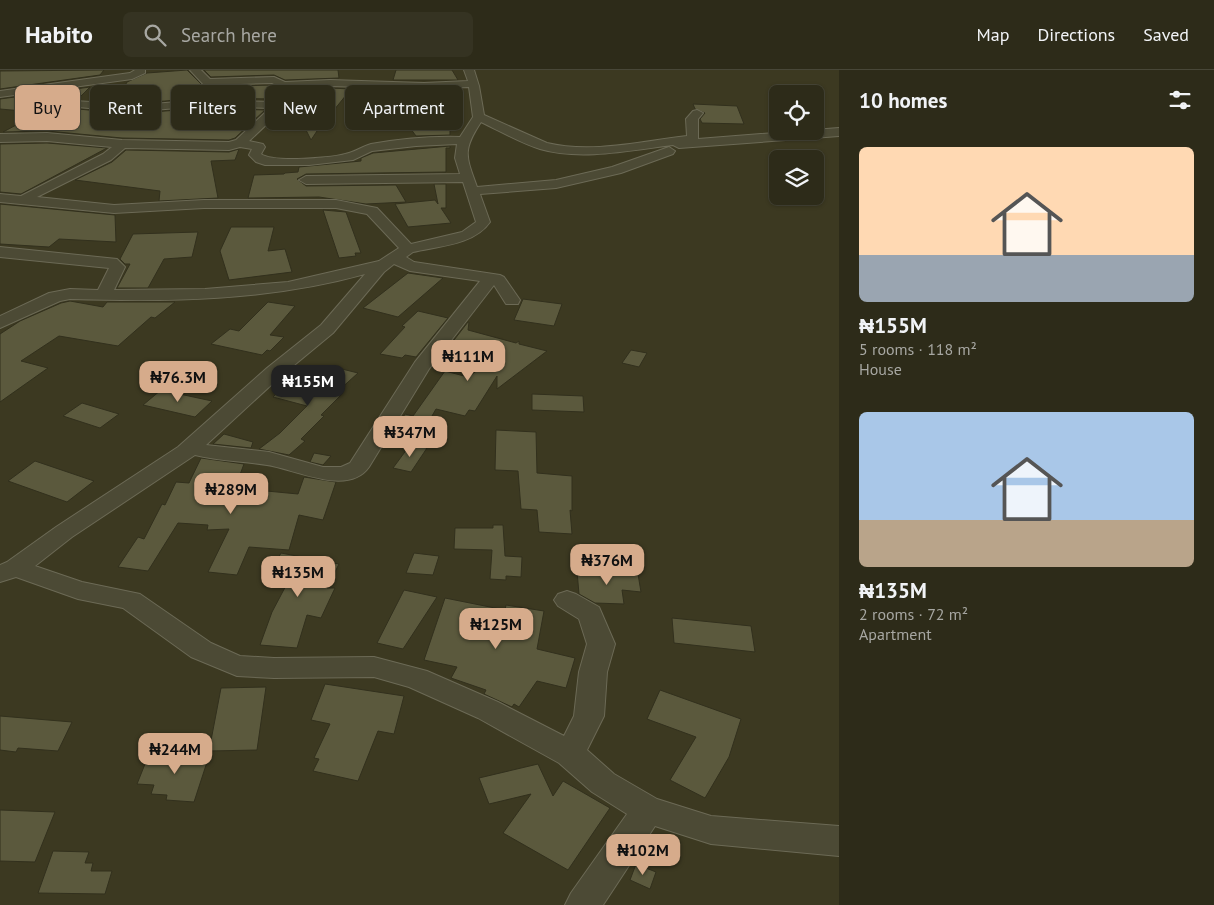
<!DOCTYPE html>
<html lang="en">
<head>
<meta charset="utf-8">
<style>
  body { margin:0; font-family:"PT Sans",sans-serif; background:#353322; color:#f1f3f6; height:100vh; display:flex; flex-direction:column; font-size:19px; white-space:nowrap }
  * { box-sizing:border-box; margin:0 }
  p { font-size:16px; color:#a7a7a2 }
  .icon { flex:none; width:28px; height:28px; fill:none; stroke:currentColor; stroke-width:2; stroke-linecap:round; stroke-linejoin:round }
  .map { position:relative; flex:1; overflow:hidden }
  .details { display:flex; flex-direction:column; background:#2d2b19; width:375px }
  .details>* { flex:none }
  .banner { position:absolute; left:15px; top:15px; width:475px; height:45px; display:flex; gap:10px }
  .tools { position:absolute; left:769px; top:15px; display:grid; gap:10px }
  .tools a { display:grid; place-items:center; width:55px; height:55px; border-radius:8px; background:#2d2b19; box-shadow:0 1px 4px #0004,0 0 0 1px #484738; font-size:25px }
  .price { position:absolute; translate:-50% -42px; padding:0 11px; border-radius:10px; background:#d6ab8b; color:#111; font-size:16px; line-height:32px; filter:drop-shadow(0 1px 2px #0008) }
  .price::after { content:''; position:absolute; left:50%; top:30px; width:15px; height:11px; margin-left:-8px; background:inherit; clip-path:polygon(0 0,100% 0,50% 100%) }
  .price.active { background:#222; color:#fff }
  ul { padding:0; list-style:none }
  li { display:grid; align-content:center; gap:10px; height:265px; padding:0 20px }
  li span { display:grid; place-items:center; height:155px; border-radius:8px; color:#555 }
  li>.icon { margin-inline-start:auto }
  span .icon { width:90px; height:90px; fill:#fffc; stroke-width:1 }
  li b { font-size:21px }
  h2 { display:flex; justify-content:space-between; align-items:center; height:60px; padding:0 20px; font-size:21px }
  .chip { padding:0 18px; border-radius:8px; background:#2d2b19; box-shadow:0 1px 4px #0004,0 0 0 1px #484738; font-size:18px; line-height:45px }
  .chip.active { background:#d6ab8b; color:#111 }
  header { display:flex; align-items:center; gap:30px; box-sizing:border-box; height:70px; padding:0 25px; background:#2d2b19; border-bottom:1px solid #484738 }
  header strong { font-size:24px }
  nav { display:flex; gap:28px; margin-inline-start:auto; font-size:18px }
  .search { width:350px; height:45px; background:#353322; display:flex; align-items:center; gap:12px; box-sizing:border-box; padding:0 18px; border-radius:8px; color:#a7a7a2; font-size:19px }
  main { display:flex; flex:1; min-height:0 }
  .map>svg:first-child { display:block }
</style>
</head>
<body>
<header>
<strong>Habito</strong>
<div class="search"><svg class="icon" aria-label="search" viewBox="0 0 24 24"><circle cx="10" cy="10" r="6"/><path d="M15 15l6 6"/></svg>Search here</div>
<nav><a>Map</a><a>Directions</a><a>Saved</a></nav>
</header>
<main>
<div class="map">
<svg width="839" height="835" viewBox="0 0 839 835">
  <rect width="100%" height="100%" fill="#3c3921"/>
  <g fill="#5b593d" stroke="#32301d">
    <polygon points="104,0 100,5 0,19 0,1"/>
    <polygon points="187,0 202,15 207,17 272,15 276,17 274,24 276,29 202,28 153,32 120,32 125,24 122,21 127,12 147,3"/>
    <polygon points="204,0 338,0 339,8 285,10 274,5 211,7"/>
    <polygon points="396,0 452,0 458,10 393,10"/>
    <polygon points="90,17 78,29 42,27 39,32 46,36 110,42 153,42 202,38 265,40 235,68 229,70 122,68 47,61 3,62 35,45 29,44 34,42 0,39 0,29"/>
    <polygon points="330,18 351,19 334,40 331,40 311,70 288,24 289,20"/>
    <polygon points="459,19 460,27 411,27 437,60 450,60 450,65 416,66 382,20"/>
    <polygon points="693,34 737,36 744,54 702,53 700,49 705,43 695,39"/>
    <polygon points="47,73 107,78 21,124 0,122 0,74"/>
    <polygon points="450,76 450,78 446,78 446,102 306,104 297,109 306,116 396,115 406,132 366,134 319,127 248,128 254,105 284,104 285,103 298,102 299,97 361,91 361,88 373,83"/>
    <polygon points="239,79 235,90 211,91 218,128 159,131 160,121 75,110 112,92 126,80 229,82"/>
    <polygon points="434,114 446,114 446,138 441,138 451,153 408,157 395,134 435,130 438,134"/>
    <polygon points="0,134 115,145 116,172 59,169 49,177 0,174"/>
    <polygon points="323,140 346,142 361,183 355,183 356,186 339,188"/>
    <polygon points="231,157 274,157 268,181 285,179 292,202 229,210 220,181"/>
    <polygon points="198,162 192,187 164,189 148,218 117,218 130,194 125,194 120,189 133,164"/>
    <polygon points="408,203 443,208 398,247 363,238"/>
    <polygon points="523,229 562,234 554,256 514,250"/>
    <polygon points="70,231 103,237 107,232 175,232 155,248 151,247 118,276 59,266 21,291 48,298 0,332 0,264 20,251 61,233"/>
    <polygon points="268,232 295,236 270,265 284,267 270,281 267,280 262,285 211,274 230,259 239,261"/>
    <polygon points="418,241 448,248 416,287 405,285 402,288 380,284 405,257 402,256"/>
    <polygon points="468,252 469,252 468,260 516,273 519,271 519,274 547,281 497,319 497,306 475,341 469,340 465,346 436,339 416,374 390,369 405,344 413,346 445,301 468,307 500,284 458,274 441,293 437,292"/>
    <polygon points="631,280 647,283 639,297 622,293"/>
    <polygon points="334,297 358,303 337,322 343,323 321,345 324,346 301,369 305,371 289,385 259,379 280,363 307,336 273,327 290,311 307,315 327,299 330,299"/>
    <polygon points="161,320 212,331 195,347 143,335"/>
    <polygon points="532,324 583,326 584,342 532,340"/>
    <polygon points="82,333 119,344 100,358 63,346"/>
    <polygon points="496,360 536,362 537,403 572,406 572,441 570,440 572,464 539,462 537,440 521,439 518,401 495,400"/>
    <polygon points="224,364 253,372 251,378 213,374"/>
    <polygon points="410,375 427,378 411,402 393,398"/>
    <polygon points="314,383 331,386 323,395 310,392"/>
    <polygon points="201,388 244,394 235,418 298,424 304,407 336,412 323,450 299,445 289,480 249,477 237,505 208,502 229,459 207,460 208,455 178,453 148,501 118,497 138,467 144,469 162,434 165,435 176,412 189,413"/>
    <polygon points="35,391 94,411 67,432 8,411"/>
    <polygon points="493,455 503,455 505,486 522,487 521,507 506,506 506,510 490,509 492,480 454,479 455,458 493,458"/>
    <polygon points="281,483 339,494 327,518 335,518 321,548 307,545 297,578 260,575 272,542 290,508 269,504"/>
    <polygon points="414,483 439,486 433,505 406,503"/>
    <polygon points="577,501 638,504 641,522 622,520 624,534 595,533 579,524"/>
    <polygon points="404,520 437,527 403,579 377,573"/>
    <polygon points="445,528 505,540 506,535 544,541 537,579 575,588 566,618 537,611 519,637 514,634 512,637 484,624 486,620 451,608 457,597 424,590"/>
    <polygon points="672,548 751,556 755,582 674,573"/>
    <polygon points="325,614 404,626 394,664 378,661 358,711 313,701 319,689 314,688 330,654 311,650"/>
    <polygon points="266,617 257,680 209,681 221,618"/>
    <polygon points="660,620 741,649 729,687 705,728 670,710 696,667 647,649"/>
    <polygon points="0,646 72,652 58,681 18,678 16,682 0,680"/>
    <polygon points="154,682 209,686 194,732 166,730 167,725 151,724 154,715 137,714 145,694 150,694"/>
    <polygon points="538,694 553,726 563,711 610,738 568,800 503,763 531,724 489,734 479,708"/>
    <polygon points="0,740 55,742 35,792 0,791"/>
    <polygon points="53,781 89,782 85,793 93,793 91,801 112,801 105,824 38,823"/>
    <polygon points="636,794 656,802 650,819 630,810"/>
  </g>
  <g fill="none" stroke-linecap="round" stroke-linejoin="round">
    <defs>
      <g id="minor">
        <polygon points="135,0 145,0 145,3 132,9 0,27 0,21 130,3"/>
        <path d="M190 0H201L210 9 274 7 285 12 330 10 424 13 468 11 464 0H474L479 16 484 45 547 73C592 84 642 71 687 66L686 49 693 41 697 40 703 43 698 49V69L839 58V66L679 78 673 75C632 80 581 91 540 79 520 73 500 61 481 52 462 81 466 86 477 117L556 110 612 97 669 77 675 81 673 84 621 103 556 118 480 124 490 152C474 175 439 176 413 182L406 187 414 192 500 205 504 207 520 230 518 234H506L494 215 429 299 369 397C348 427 295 399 267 395 243 391 219 391 195 385L72 467 35 496 82 512 140 524 211 573 240 586 274 588 374 587 427 601 498 632 564 666 574 646 579 602 587 574 579 549 558 536 554 530 558 524 567 521 576 524 599 537 615 574 607 602 604 646 587 680 614 704 657 729 711 746 839 756V786L711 774 655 756 603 835H565L571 823 627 744 592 722 559 693 478 648 409 617 374 607 274 608 237 606 191 587 123 538 78 529 16 507 0 512V495L7 492 56 457 178 377 267 298 321 255 365 204C268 231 169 232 70 229L60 231 0 258V246L49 223 70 219 98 220 109 198 0 187V177L117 189 125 197 114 220 205 219 288 212 379 191 399 178 367 144 336 138H204L114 143 0 132V124L21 126 103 84 112 77 47 71 0 72V64L47 63 122 70 229 72 236 70 270 38 202 36 153 40H110L46 34 41 31 42 29 107 33 114 22 118 21 123 24 117 34H153L202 30 276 32 278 29 276 24 278 16 272 13 207 15 203 14ZM330 16 424 19 469 17 473 47 460 67C430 66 400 69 371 74 363 76 357 81 349 83 334 88 273 93 261 84L265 77 263 74 249 71 285 37 289 30 286 24 288 18ZM457 74 455 88 460 104 306 106 299 110 306 114 463 112 476 152 462 162 411 174 377 138 336 130H204L114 135 37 127 111 90 125 78 229 80 240 77 252 79 249 85 256 92 265 95H309L353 90 372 81 416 76ZM394 194 410 201 480 211 415 292 350 393 341 397H323L269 382 206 375 281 306 333 263 384 202Z"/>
      </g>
    </defs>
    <use href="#minor" stroke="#6c6a56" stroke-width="2"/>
    <use href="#minor" fill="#4c4a35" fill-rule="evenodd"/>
  </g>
</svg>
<div class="tools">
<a><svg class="icon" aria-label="locate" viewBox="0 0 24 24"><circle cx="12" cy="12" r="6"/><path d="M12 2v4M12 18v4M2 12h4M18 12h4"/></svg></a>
<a><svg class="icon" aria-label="layers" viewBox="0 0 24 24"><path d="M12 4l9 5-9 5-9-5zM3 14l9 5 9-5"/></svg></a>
</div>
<b class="price" style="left:468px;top:312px">₦111M</b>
<b class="price" style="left:178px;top:333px">₦76.3M</b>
<b class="price active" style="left:308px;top:337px">₦155M</b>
<b class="price" style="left:410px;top:388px">₦347M</b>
<b class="price" style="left:231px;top:445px">₦289M</b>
<b class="price" style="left:607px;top:516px">₦376M</b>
<b class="price" style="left:298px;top:528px">₦135M</b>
<b class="price" style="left:496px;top:580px">₦125M</b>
<b class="price" style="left:175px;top:705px">₦244M</b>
<b class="price" style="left:643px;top:806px">₦102M</b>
<div class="banner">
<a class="chip active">Buy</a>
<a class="chip">Rent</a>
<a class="chip">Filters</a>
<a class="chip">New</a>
<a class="chip">Apartment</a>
</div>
</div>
<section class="details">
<h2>10 homes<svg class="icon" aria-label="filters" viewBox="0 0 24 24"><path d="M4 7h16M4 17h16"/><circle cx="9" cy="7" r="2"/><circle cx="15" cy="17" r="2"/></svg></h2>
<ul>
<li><span style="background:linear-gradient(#ffd9b3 70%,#9aa5b1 0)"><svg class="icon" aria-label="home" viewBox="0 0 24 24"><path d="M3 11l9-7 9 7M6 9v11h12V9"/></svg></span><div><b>₦155M</b><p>5 rooms · 118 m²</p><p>House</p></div></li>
<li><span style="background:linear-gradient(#a9c7e8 70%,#b9a48a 0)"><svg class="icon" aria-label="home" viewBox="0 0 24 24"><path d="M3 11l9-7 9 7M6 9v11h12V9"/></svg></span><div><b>₦135M</b><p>2 rooms · 72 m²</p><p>Apartment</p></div></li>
</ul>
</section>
</main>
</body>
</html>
